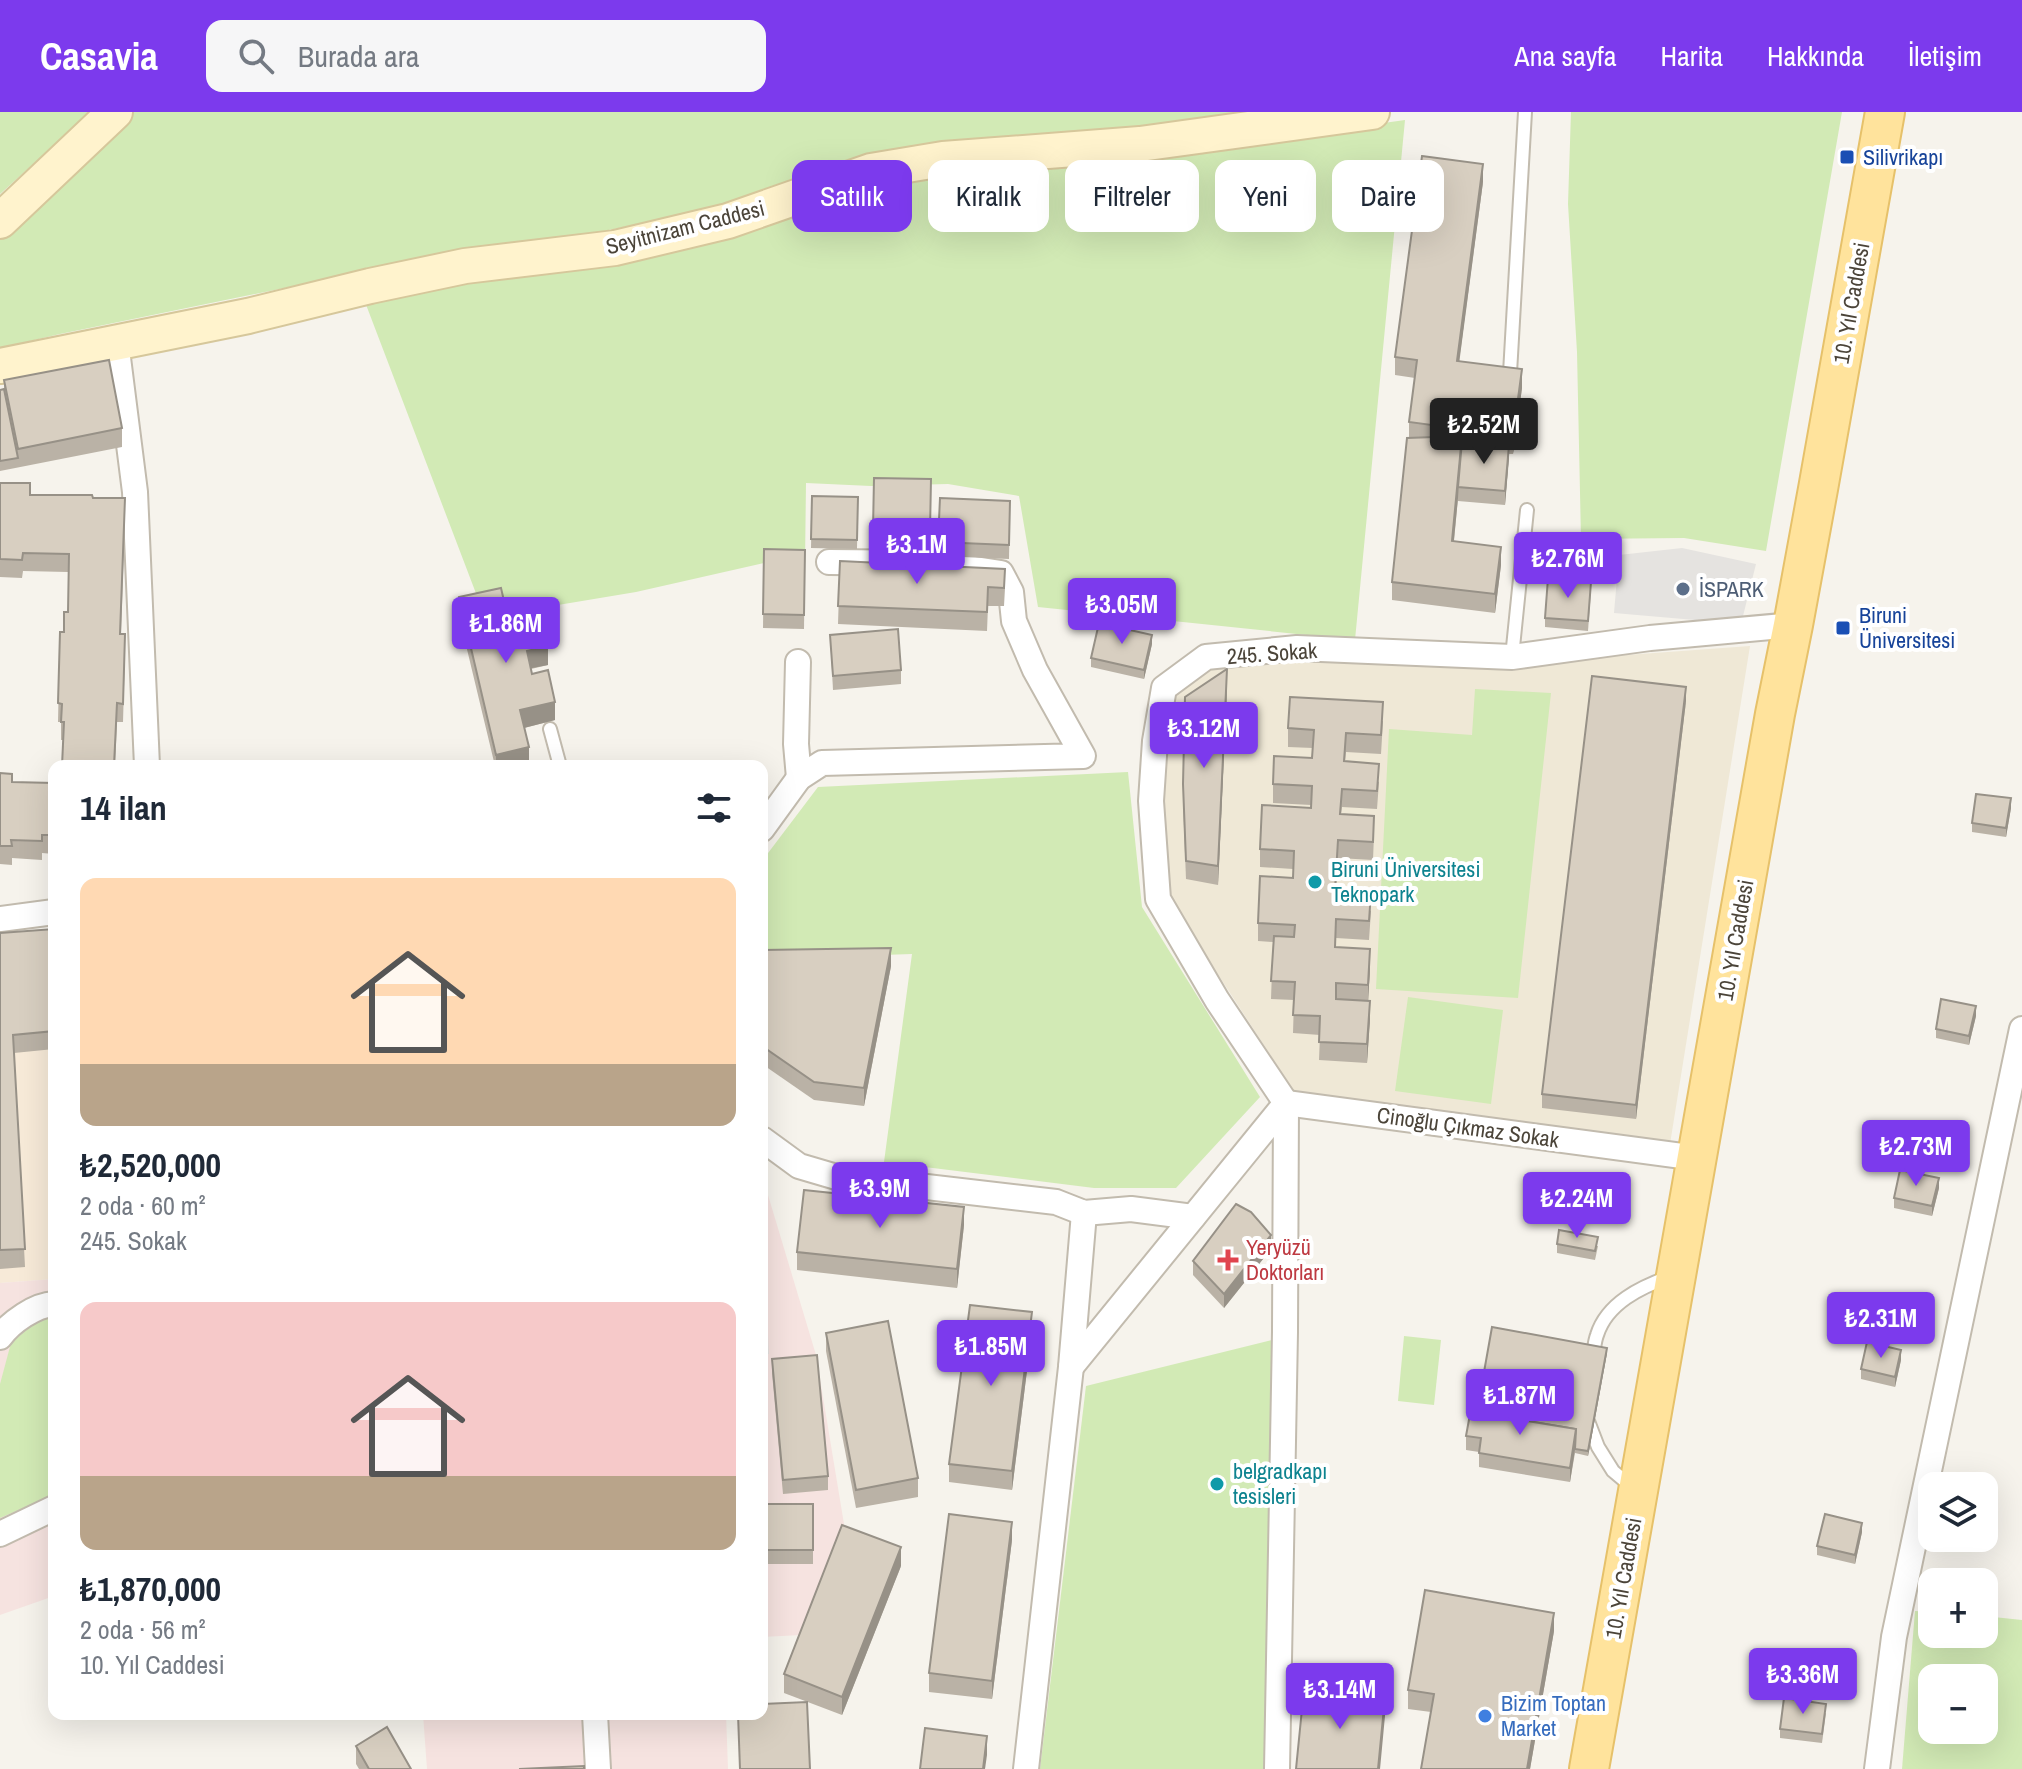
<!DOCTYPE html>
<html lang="tr">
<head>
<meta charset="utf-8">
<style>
  body { margin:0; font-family:"Archivo Narrow",sans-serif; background:#f6f6f7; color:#1f2937; height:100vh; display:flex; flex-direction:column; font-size:30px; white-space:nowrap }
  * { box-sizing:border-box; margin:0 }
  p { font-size:26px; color:#747a83 }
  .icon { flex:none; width:44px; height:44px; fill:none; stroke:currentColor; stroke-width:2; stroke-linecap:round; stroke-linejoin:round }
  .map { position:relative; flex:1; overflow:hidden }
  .sheet { position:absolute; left:48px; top:648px; width:720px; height:960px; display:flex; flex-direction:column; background:#fff; border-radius:16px; box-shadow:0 8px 32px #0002 }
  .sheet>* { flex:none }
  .banner { position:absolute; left:792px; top:48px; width:760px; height:72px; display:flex; gap:16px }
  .tools { position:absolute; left:1918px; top:1360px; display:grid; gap:16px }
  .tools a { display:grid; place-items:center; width:80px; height:80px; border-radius:16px; background:#fff; box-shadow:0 8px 32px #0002; font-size:40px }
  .price { position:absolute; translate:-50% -68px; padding:0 18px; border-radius:8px; background:#7c3aed; color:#fff; font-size:26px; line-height:52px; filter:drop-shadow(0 2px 4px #0008) }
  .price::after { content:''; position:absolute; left:50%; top:48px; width:24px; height:18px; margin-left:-12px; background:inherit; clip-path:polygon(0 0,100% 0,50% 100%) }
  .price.on { background:#222; color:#fff }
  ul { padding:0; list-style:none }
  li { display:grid; align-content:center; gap:16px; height:424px; padding:0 32px }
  li span { display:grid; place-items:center; height:248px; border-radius:16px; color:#555 }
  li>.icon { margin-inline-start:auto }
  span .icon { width:144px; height:144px; fill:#fffc; stroke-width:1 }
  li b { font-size:34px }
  h2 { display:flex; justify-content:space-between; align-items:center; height:96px; padding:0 32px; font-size:34px }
  .chip { padding:0 28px; border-radius:16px; background:#fff; box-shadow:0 8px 32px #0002; font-size:28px; line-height:72px }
  .chip.on { background:#7c3aed; color:#fff }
  header { display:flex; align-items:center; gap:48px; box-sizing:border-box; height:112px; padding:0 40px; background:#7c3aed; color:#fff }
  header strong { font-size:38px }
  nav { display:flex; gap:44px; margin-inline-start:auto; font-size:28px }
  .search { width:560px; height:72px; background:#f6f6f7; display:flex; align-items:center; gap:20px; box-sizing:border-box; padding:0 28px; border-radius:16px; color:#747a83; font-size:30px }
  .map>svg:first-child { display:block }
</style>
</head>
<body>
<header>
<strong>Casavia</strong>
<div class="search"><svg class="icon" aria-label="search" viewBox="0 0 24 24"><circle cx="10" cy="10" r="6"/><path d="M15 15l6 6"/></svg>Burada ara</div>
<nav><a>Ana sayfa</a><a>Harita</a><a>Hakkında</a><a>İletişim</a></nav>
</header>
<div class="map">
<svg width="2022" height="1657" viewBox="0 0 2022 1657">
  <rect width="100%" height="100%" fill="#f6f3ec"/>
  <polygon fill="#f7ead8" points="54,819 54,1167 0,1171 0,824"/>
  <polygon fill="#efe8d6" points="1750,534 1670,1032 1295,981 1167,784 1161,657 1175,579 1209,553 1276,548 1505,552"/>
  <g fill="#f6e3e0">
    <polygon points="762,1063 816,1243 844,1412 801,1523 762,1525"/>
    <polygon points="54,1167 54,1484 0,1503 0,1171"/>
    <polygon points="423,1602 726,1602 728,1657 427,1657"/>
  </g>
  <g fill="#d2eab5" fill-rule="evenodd">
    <polygon points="0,0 91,0 0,82"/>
    <polygon points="132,0 1276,0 1164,14 973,29 845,49 713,97 594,121 406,151 60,222 0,236 0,128"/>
    <polygon points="1571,0 1842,0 1766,439 1684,426 1581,427 1577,240 1568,92"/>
    <polygon points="1405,8 1355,528 1038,495 1019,384 948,372 871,374 806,371 805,452 764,451 636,480 528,498 477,484 365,190 862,73 1277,26"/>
    <polygon points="1475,577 1551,581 1518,886 1376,877 1389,617 1472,623"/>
    <polygon points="1128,660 1142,795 1260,985 1176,1076 1094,1076 884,1050 912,842 762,847 762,749 818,675"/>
    <polygon points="1408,885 1503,898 1491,992 1395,979"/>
    <polygon points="43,1204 54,1204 54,1383 0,1406 0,1272 11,1231"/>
    <polygon points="1404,1224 1441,1228 1434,1293 1398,1289"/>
    <polygon points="1272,1228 1264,1657 1040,1657 1086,1274"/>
    <path d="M1915 1499 1932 1500V1522H1984V1504L2022 1508V1657H1902ZM1932 1566H1984V1618H1932Z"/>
  </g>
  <g fill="#e5e3e0">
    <polygon points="1682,436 1756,452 1741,512 1614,501 1619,443"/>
    <polygon points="762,1109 769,1242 762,1242"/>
  </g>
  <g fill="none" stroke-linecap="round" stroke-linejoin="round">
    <defs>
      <g id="lane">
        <polyline points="1510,261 1525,0"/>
        <polyline points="1512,545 1527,398"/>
        <polyline points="550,617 560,654"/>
        <path d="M1592 1248C1594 1240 1594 1231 1597 1223 1607 1191 1641 1175 1669 1165"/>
        <polyline points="1588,1309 1598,1335 1613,1359 1632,1375"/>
      </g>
      <g id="street">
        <polyline points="116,230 135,380 147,654"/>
        <polyline points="798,550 796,632 799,666"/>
        <polyline points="762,717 799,666 822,651 1083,644 1035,558 1014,509 1011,480 1001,461 936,451 829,450"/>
        <polyline points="0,807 54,800"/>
        <polyline points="1286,991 1217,888 1158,787 1151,689 1155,629 1164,576 1206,545 1297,536 1512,545 1650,526 1793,513"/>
        <polyline points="1286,991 1697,1046"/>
        <polyline points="762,1027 799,1054 850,1069 918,1074 1056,1090 1084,1101 1131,1097 1193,1105"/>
        <path d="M0 1225C11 1210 35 1193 54 1192"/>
        <polyline points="1071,1255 1286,991"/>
        <polyline points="0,1422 54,1396"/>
        <polyline points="595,1602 598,1657"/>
        <polyline points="1026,1657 1071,1255 1084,1101"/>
        <polyline points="1277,1657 1285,1220 1286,991"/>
        <polyline points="1877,1657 1894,1525 2022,917"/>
      </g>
      <g id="secondary">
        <polyline points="0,109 115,0"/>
        <polyline points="0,254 248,204 370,174 465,154 615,136 728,109 871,59 943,47 1140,32 1372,0"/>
      </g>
      <polyline id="primary" points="1589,1657 1775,602 1793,513 1818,377 1885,0"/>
    </defs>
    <use href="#lane" stroke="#c2bbae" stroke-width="16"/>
    <use href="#street" stroke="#c2bbae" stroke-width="28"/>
    <use href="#secondary" stroke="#d6c79b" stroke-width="38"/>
    <use href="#primary" stroke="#e6c16a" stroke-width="42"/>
    <use href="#lane" stroke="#fff" stroke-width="12"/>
    <use href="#street" stroke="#fff" stroke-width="24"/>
    <use href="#secondary" stroke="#fff3cd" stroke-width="34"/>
    <use href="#primary" stroke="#ffe39c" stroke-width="38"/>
  </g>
  <g fill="#bab2a6">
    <polygon points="1483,70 1459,249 1522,276 1513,342 1509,342 1505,393 1458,389 1458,386 1454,429 1501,453 1495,501 1392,488 1392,470 1409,326 1409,310 1415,266 1395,263 1395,245"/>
    <polygon points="4,268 122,316 122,335 0,359 0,278 4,277"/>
    <polygon points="874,366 931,367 930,432 873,431"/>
    <polygon points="0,371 30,383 93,386 125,404 121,522 125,541 123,610 117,610 115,654 62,654 63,628 61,628 61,610 58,610 60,520 64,520 68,500 68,460 23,459 22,466 0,465"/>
    <polygon points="812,384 858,385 857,437 811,436"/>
    <polygon points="1010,389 1009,447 938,444 938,430"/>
    <polygon points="764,437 805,438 804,517 763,516"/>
    <polygon points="840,449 1005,476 1004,494 988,494 987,519 838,512"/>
    <polygon points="1591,479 1588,519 1545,515 1545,506"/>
    <polygon points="459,485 507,502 548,553 531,557 532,562 555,608 524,616 529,653 495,654 459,504"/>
    <polygon points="830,523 901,558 901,572 833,578"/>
    <polygon points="1152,532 1144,567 1091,555 1091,546"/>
    <polygon points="1227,576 1218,773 1186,767 1183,691 1185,585"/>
    <polygon points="1686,589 1636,1007 1542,996 1542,982"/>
    <polygon points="1383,609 1381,642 1346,640 1345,650 1379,670 1377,697 1342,695 1341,702 1374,723 1373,748 1338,746 1336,778 1371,799 1369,828 1336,826 1336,835 1370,856 1368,889 1370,907 1367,951 1319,948 1320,923 1293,921 1294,888 1271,887 1273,830 1258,829 1258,811 1293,766 1293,757 1260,755 1260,737 1311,696 1311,693 1273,691 1273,672 1312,646 1313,636 1288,635 1288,616"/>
    <polygon points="0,661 12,670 54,671 54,742 42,741 42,748 12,746 12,753 0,752"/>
    <polygon points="2011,696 2006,725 1972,720 1972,711"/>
    <polygon points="54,817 54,937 14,941 25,1155 0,1157 0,821"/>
    <polygon points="762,838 891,854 864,994 814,988 762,952"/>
    <polygon points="1976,904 1969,933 1936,926 1936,917"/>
    <polygon points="1939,1076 1932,1104 1894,1096 1894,1086"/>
    <polygon points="964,1113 957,1176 797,1158 797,1140"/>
    <polygon points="1557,1132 1598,1134 1595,1148 1557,1141"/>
    <polygon points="1271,1137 1224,1196 1193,1163 1193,1149"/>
    <polygon points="1032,1219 1012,1378 949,1370 949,1352"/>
    <polygon points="826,1221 918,1366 918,1385 856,1396 826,1239"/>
    <polygon points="1607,1241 1588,1344 1575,1341 1570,1370 1479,1355 1479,1340 1466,1338 1466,1324 1492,1303 1533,1310 1537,1292 1481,1282 1481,1277"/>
    <polygon points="772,1247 828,1364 828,1378 783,1382 772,1261"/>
    <polygon points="1901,1248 1895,1275 1861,1267 1861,1257"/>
    <rect x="762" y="1392" width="51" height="60"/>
    <polygon points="1862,1420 1855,1452 1817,1443 1817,1434"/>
    <polygon points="1012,1428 992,1587 929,1580 929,1561"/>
    <polygon points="901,1454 842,1603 784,1581 784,1562"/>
    <polygon points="1554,1519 1530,1657 1421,1657 1431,1600 1408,1597 1408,1578"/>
    <polygon points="1826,1601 1822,1631 1780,1626 1780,1617"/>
    <polygon points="518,1602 566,1602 518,1604"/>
    <polygon points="356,1634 411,1657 359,1657 356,1652"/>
  </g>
  <g fill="#979187">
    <polygon points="1483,52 1483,70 1457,267 1457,249"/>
    <polygon points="1522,257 1522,276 1513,342 1513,324"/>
    <polygon points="1462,324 1458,386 1452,447 1452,429"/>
    <polygon points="1509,333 1509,347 1505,393 1505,379"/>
    <polygon points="1501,435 1501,453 1495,501 1495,482"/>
    <polygon points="1152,523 1152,532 1144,567 1144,558"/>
    <polygon points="548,534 548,553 527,557 527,539"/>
    <polygon points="1227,557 1227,576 1218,773 1218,754"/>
    <polygon points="1686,575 1686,589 1636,1007 1636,993"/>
    <polygon points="555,590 555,608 520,617 520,598"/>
    <polygon points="529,635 529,653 496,654 496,643"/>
    <polygon points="2011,686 2011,696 2006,725 2006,716"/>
    <polygon points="891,836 891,854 864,994 864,976"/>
    <polygon points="1370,837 1370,856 1368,891 1368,873"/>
    <polygon points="1370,889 1370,907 1367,951 1367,932"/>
    <polygon points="1976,894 1976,904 1969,933 1969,924"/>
    <polygon points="1939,1066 1939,1076 1932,1104 1932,1094"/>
    <polygon points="964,1095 964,1113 957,1176 957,1157"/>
    <polygon points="1271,1123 1271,1137 1224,1196 1224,1182"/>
    <polygon points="1032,1200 1032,1219 1012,1378 1012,1359"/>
    <polygon points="1607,1236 1607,1241 1588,1344 1588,1339"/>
    <polygon points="1901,1238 1901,1248 1895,1275 1895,1265"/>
    <polygon points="762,1299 765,1299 765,1308 762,1309"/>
    <polygon points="1576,1317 1576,1331 1570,1370 1570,1356"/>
    <polygon points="1012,1410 1012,1428 992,1587 992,1569"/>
    <polygon points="1862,1411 1862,1420 1855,1452 1855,1443"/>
    <polygon points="901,1435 901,1454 842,1603 842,1585"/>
    <polygon points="1554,1501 1554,1519 1530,1657 1527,1657"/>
    <polygon points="1385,1585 1385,1604 1380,1657 1378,1657"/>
    <polygon points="987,1624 987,1643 985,1657 983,1657"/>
  </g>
  <g fill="#d8cfc1" stroke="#979187" stroke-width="2">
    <polygon points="1422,44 1483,52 1457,249 1522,257 1513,324 1409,310 1417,248 1395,245"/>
    <polygon points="109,248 122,316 18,337 4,268"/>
    <polygon points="4,277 18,346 0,349 0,278"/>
    <polygon points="1462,324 1452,429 1501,435 1495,482 1392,470 1407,326"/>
    <polygon points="1462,329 1509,333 1505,379 1458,375"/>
    <polygon points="874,366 931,367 930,418 873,417"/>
    <polygon points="0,371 30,371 30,383 92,383 93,386 125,386 120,522 125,522 123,592 117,591 114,654 62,654 64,610 61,610 62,592 58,591 60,520 64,520 64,500 68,500 69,442 23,441 22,448 0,447"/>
    <polygon points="812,384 858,385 857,428 811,427"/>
    <polygon points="940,386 1010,389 1009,433 938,430"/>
    <polygon points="764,437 805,438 804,503 763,502"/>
    <polygon points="840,449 1005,457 1004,476 988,475 987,500 838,494"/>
    <polygon points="1548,466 1591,470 1588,509 1545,506"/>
    <polygon points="501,476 507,502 538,494 548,534 527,539 532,562 548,558 555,590 520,598 529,635 496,643 459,485"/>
    <polygon points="1099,511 1152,523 1144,558 1091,546"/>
    <polygon points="898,517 901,558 833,564 830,523"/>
    <polygon points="1227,557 1218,754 1186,749 1183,672 1185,585"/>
    <polygon points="1592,564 1686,575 1636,993 1542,982"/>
    <polygon points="1290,585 1383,590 1381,623 1346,621 1344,649 1379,652 1377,679 1342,677 1340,702 1374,704 1373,730 1338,728 1335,778 1371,780 1369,809 1336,807 1335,835 1370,837 1368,873 1336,871 1336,887 1370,889 1367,932 1319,930 1320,904 1293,903 1295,870 1271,869 1274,824 1294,825 1295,813 1258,811 1260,764 1293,766 1294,739 1260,737 1262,693 1311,696 1312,674 1273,672 1274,644 1312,646 1314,618 1288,616"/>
    <polygon points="0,661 12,662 12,670 54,671 54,723 42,723 42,729 11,728 12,734 0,734"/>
    <polygon points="1976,682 2011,686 2006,716 1972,711"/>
    <polygon points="54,817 54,919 13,923 25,1137 0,1138 0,821"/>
    <polygon points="891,836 864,976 814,970 762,934 762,838"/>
    <polygon points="1941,887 1976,894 1969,924 1936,917"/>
    <polygon points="1900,1058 1939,1066 1932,1094 1894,1086"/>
    <polygon points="804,1078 964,1095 957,1157 797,1140"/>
    <polygon points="1236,1092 1251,1100 1271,1123 1224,1182 1193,1149"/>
    <polygon points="1559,1118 1598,1125 1595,1139 1557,1132"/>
    <polygon points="970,1193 1032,1200 1012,1359 949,1352"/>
    <polygon points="888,1209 918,1366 856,1378 826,1221"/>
    <polygon points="1492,1215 1607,1236 1588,1339 1575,1337 1576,1317 1534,1310 1538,1288 1481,1277"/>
    <polygon points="1867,1230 1901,1238 1895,1265 1861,1257"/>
    <polygon points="817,1243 828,1364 783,1368 772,1247"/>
    <polygon points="1473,1286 1492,1289 1490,1303 1576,1317 1570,1356 1479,1341 1481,1326 1466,1324"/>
    <rect x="762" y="1392" width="51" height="46"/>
    <polygon points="949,1402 1012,1410 992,1569 929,1561"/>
    <polygon points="1825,1402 1862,1411 1855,1443 1817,1434"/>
    <polygon points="842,1413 901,1435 842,1585 784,1562"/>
    <polygon points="1425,1478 1554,1501 1527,1657 1421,1657 1434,1582 1408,1578"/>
    <polygon points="1304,1577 1385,1585 1378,1657 1296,1657"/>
    <polygon points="1784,1586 1826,1592 1822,1622 1780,1617"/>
    <polygon points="807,1590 810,1657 740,1657 738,1602 762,1602 762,1592"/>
    <polygon points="387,1615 411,1657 369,1657 356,1634"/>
    <polygon points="925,1616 987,1624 983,1657 920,1657"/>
    <polygon points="584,1654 584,1657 519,1657"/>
  </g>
  <g fill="#1a4fb4" stroke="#fff" stroke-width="3">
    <rect x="1839" y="37" width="16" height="16" rx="4"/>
    <rect x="1835" y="508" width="16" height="16" rx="4"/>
  </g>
  <circle fill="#5c6f8a" stroke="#fff" stroke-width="3" cx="1683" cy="477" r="8"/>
  <g fill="#0f9aa8" stroke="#fff" stroke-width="3">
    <circle cx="1315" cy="770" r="8"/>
    <circle cx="1217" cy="1372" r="8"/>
  </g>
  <path fill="#e0444e" stroke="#fff" stroke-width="3" d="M1224 1136h8v8h8v8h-8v8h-8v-8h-8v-8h8z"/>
  <circle fill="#3f7fe0" stroke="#fff" stroke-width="3" cx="1485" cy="1604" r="8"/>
  <g text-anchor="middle" stroke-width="8" stroke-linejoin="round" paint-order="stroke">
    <g font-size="22" fill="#164399" stroke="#fff" text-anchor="start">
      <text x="1863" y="53">Silivrikapı</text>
      <text x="1859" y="511">Biruni<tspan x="1859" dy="25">Üniversitesi</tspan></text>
    </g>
    <g font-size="22" fill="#4b4439" stroke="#fff">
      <text transform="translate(685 115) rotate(-14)" y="8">Seyitnizam Caddesi</text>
      <text transform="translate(1851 191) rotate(-80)" y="8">10. Yıl Caddesi</text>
      <text transform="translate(1272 541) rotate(-4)" y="8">245. Sokak</text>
      <text transform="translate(1735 828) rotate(-80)" y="8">10. Yıl Caddesi</text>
      <text transform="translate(1468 1015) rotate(8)" y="8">Cinoğlu Çıkmaz Sokak</text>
      <text transform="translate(1623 1466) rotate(-80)" y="8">10. Yıl Caddesi</text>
    </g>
    <g font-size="22" fill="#4e5e75" stroke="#fff" text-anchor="start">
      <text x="1699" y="485">İSPARK</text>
    </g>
    <g font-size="22" fill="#0d838f" stroke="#fff" text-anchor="start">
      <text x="1331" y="765">Biruni Üniversitesi<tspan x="1331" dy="25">Teknopark</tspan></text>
      <text x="1233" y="1367">belgradkapı<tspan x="1233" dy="25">tesisleri</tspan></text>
    </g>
    <g font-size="22" fill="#be3a42" stroke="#fff" text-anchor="start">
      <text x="1246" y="1143">Yeryüzü<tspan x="1246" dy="25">Doktorları</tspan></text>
    </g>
    <g font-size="22" fill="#366cbe" stroke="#fff" text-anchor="start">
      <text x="1501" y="1599">Bizim Toptan<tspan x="1501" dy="25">Market</tspan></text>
    </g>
  </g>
</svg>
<div class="tools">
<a><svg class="icon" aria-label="layers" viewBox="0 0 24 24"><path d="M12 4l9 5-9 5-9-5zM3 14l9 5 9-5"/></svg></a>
<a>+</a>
<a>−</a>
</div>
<b class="price on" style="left:1484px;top:354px">₺2.52M</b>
<b class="price" style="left:917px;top:474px">₺3.1M</b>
<b class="price" style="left:1568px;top:488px">₺2.76M</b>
<b class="price" style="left:1122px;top:534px">₺3.05M</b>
<b class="price" style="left:506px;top:553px">₺1.86M</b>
<b class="price" style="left:1204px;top:658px">₺3.12M</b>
<b class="price" style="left:1916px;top:1076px">₺2.73M</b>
<b class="price" style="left:880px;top:1118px">₺3.9M</b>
<b class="price" style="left:1577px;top:1128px">₺2.24M</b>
<b class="price" style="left:1881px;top:1248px">₺2.31M</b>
<b class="price" style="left:991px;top:1276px">₺1.85M</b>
<b class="price" style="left:1520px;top:1325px">₺1.87M</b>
<b class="price" style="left:1803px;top:1604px">₺3.36M</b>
<b class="price" style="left:1340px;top:1619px">₺3.14M</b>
<div class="banner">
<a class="chip on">Satılık</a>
<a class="chip">Kiralık</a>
<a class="chip">Filtreler</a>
<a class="chip">Yeni</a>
<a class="chip">Daire</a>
</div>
<section class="sheet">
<h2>14 ilan<svg class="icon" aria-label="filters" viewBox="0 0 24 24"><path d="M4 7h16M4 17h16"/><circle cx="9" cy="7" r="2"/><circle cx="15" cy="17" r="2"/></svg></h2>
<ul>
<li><span style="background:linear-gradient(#ffd9b3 75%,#b9a48a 0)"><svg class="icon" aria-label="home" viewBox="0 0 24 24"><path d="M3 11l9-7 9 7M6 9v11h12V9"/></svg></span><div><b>₺2,520,000</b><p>2 oda · 60 m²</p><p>245. Sokak</p></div></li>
<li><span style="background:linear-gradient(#f6c9c9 70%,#b9a48a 0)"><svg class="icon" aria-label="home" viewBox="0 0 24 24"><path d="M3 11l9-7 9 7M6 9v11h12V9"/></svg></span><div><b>₺1,870,000</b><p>2 oda · 56 m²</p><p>10. Yıl Caddesi</p></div></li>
</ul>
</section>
</div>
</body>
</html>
